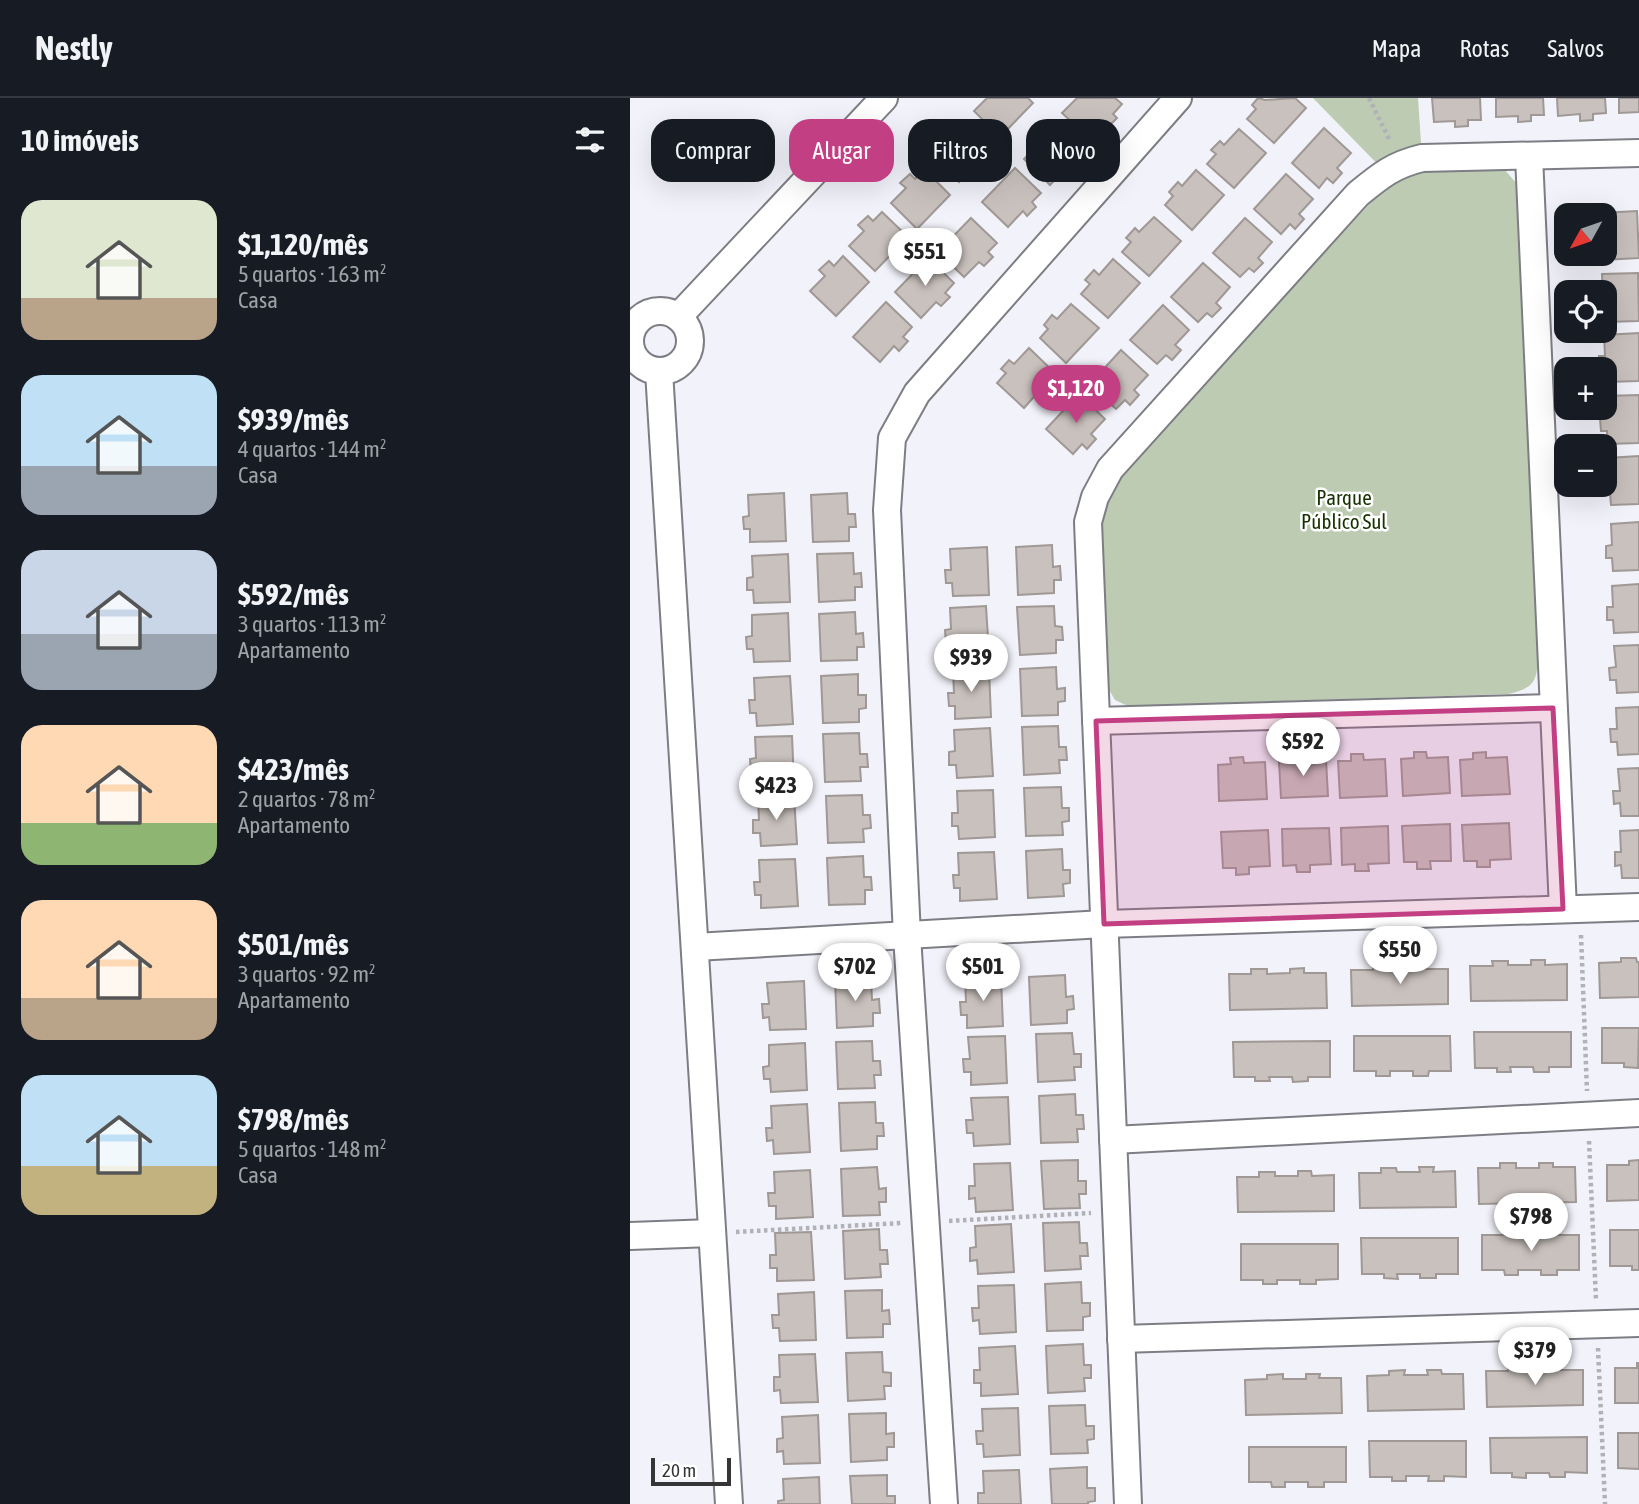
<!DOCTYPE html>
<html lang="pt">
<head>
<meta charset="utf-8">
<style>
  body { margin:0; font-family:"Asap Condensed",sans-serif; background:#20242c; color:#f1f3f6; height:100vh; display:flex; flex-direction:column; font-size:26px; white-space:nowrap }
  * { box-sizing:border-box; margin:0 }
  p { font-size:23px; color:#9ea1a6 }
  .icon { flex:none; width:38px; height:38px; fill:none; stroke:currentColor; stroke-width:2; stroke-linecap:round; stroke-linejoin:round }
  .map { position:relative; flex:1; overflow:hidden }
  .sheet { display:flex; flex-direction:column; background:#171b24; width:630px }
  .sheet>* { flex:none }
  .banner { position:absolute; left:21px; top:21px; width:665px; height:63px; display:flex; gap:14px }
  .needle { width:46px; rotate:230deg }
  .fabs { position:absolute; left:924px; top:105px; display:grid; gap:14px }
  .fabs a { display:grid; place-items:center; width:63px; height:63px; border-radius:14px; background:#171b24; box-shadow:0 7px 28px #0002; font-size:35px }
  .scale { position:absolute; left:21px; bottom:18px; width:80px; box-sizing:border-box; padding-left:7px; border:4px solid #353538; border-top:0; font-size:19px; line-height:24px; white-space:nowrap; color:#353538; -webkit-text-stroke:5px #fff; paint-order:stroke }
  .price { position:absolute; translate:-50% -60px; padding:0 16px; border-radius:24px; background:#fff; color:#222; font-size:23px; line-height:46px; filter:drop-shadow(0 2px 4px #0008) }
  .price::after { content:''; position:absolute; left:50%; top:42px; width:21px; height:16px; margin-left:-10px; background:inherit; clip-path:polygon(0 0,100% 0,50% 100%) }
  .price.on { background:#c33f84; color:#fff }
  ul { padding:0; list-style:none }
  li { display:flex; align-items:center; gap:21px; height:175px; padding:0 21px }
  li span { display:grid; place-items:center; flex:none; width:196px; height:140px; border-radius:21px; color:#555 }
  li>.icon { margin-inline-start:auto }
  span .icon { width:84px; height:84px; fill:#fffc; stroke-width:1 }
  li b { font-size:30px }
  h2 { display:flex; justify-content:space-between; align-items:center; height:84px; padding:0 21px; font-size:30px }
  .pill { padding:0 24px; border-radius:21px; background:#171b24; box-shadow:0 7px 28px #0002; font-size:24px; line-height:63px }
  .pill.on { background:#c33f84; color:#fff }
  header { display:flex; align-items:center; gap:42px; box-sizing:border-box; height:98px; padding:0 35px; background:#171b24; border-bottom:2px solid #363941 }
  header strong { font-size:33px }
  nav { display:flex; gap:38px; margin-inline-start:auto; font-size:24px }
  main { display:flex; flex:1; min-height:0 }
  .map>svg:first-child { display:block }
</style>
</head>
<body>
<header>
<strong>Nestly</strong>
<nav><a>Mapa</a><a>Rotas</a><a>Salvos</a></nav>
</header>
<main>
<section class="sheet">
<h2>10 imóveis<svg class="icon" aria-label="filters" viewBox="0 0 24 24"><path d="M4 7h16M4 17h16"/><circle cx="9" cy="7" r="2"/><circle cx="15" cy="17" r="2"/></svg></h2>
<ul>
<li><span style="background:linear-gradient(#dfe7d0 70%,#b9a48a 0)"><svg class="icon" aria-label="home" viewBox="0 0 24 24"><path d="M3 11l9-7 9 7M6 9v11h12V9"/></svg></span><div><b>$1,120/mês</b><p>5 quartos · 163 m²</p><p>Casa</p></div></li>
<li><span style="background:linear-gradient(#bfe0f5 65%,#9aa5b1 0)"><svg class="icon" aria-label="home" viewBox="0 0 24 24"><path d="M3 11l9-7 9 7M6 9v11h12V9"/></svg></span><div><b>$939/mês</b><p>4 quartos · 144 m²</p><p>Casa</p></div></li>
<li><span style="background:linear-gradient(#c9d6e8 60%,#9aa5b1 0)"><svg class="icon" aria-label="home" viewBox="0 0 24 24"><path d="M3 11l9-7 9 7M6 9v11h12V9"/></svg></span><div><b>$592/mês</b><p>3 quartos · 113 m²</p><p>Apartamento</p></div></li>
<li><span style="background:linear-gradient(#ffd9b3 70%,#8fb573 0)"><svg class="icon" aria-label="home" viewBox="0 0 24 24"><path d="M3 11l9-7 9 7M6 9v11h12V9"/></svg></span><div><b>$423/mês</b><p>2 quartos · 78 m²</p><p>Apartamento</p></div></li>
<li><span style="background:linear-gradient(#ffd9b3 70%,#b9a48a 0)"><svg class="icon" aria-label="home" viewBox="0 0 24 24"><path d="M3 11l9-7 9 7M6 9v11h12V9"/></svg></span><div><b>$501/mês</b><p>3 quartos · 92 m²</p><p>Apartamento</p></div></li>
<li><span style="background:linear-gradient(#bfe0f5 65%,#c2b280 0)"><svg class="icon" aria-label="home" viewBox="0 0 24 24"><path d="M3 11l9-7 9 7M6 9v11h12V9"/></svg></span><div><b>$798/mês</b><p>5 quartos · 148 m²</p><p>Casa</p></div></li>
</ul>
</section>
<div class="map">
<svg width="1009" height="1406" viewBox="0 0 1009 1406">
  <rect width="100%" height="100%" fill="#f2f2fa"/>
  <path fill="#bccbb2" d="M683 0H788L792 60 874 71 887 86 909 555C906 583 907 589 878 596L498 608 485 602 478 590 470 424 477 397 505 360 745 100 765 84Z"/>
  <g fill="#c9c1bd" stroke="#9f9894" stroke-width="2">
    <polygon points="357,0 398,0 403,5 370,39 344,13"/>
    <polygon points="447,0 485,0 492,6 483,16 487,20 478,29 474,25 459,40 432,15"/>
    <polygon points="628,0 635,2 665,0 676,10 644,45 617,21 626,11 622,7"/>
    <polygon points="802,0 850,0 851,22 838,22 838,28 825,29 825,23 804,24"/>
    <polygon points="866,0 913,0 914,17 901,17 901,23 888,24 888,18 866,19"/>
    <polygon points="927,0 975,0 976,15 963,16 963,22 950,23 950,16 928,18"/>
    <polygon points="989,0 1009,0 1009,14 989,15"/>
    <polygon points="336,24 362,50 329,84 303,58 318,43 313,38 322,29 327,34"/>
    <polygon points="427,27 453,52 444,62 449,66 440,75 435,71 420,87 394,61"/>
    <polygon points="694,30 721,55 707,70 712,75 703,85 697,80 689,90 662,65"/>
    <polygon points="609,31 636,55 604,90 577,66 586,56 581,52 590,43 594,47"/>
    <polygon points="385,70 411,95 402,104 406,109 397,118 393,113 378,129 352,104"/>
    <polygon points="294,71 320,97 287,131 261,105 276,90 270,85 280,76 285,81"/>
    <polygon points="566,72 594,97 562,132 535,107 543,98 539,94 548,84 552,88"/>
    <polygon points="656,76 683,101 669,116 674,121 665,131 660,126 651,136 624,111"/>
    <polygon points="1007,113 1009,160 973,162 975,117 970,117 970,115"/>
    <polygon points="252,114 278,139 245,173 219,148 234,133 228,127 238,118 243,123"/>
    <polygon points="524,119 551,143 519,178 492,154 501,144 496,140 505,130 509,134"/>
    <polygon points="341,120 367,145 358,154 363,159 354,168 349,164 334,179 308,154"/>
    <polygon points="615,120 642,144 628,160 633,165 624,174 619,170 610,179 583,155"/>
    <polygon points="213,158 239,184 206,218 180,193 195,178 189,172 199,163 204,168"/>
    <polygon points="298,160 324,185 315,195 320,199 311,208 306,204 291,220 265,194"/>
    <polygon points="483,161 510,185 478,220 451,196 460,186 455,182 464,172 469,177"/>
    <polygon points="573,165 600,189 586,205 591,210 582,219 577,215 568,224 541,199"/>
    <polygon points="1008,175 1009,223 975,224 975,194 973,194 972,176"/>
    <polygon points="256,204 282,229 273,239 278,243 269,253 264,248 250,264 223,239"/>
    <polygon points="441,206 469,230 436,265 410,240 418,231 414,227 422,217 427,221"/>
    <polygon points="533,207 559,232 545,247 551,252 542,262 536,257 527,266 500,242"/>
    <polygon points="1009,235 1009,283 977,284 976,271 970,271 969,258 975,258 974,237"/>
    <polygon points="399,250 425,275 394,310 367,285 376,275 371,271 379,262 384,266"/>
    <polygon points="491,252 518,277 504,292 509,297 500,307 495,302 486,311 459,287"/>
    <polygon points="449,296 475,321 461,336 466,341 457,351 452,346 443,356 416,331"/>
    <polygon points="1009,297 1009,345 978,346 977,333 971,333 970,320 977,320 976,298"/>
    <polygon points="1009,358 1009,406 981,407 980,395 974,395 975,382 979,381 978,360"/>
    <polygon points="154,395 156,443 120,444 120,431 114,431 113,419 119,418 118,397"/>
    <polygon points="217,395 218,416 225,416 226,429 219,429 219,443 183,444 181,397"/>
    <polygon points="1009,424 1009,472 983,473 982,460 976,460 976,448 982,447 981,426"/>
    <polygon points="422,447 423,469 430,468 431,482 424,482 424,495 388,497 386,449"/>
    <polygon points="357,449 359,497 323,498 322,485 316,485 315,472 321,472 320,451"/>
    <polygon points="223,455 224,476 231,475 232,489 225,489 225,502 189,504 187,456"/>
    <polygon points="158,456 160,504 124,505 123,492 117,492 117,480 123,479 122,458"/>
    <polygon points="1009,486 1009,534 984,535 983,522 977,522 977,509 983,509 982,488"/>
    <polygon points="356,508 359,556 323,558 322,544 316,545 315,532 321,531 320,510"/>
    <polygon points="424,508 425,528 432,529 433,542 426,542 426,555 390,557 387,509"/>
    <polygon points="225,514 226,536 233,535 234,549 227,549 227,562 191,563 189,516"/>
    <polygon points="158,515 160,563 124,564 123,551 117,551 116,539 122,538 122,517"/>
    <polygon points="1009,547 1009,594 987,595 986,582 980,582 979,570 986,569 984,548"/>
    <polygon points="426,569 427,591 435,590 435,603 428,604 428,617 392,618 390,571"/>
    <polygon points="359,572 361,619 325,621 325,608 319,608 318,595 324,595 323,573"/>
    <polygon points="228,576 228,597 236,597 236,610 229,611 229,624 193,625 191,578"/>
    <polygon points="160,578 163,626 127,628 126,615 120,615 119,602 125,602 124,580"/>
    <polygon points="1009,609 1009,656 988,657 987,644 981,644 980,631 987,631 986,610"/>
    <polygon points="428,628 429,649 436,649 437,662 429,662 430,675 394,677 392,629"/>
    <polygon points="360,630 363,678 327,680 326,667 319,667 319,654 325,653 324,632"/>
    <polygon points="229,635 230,656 237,656 238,669 230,669 231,683 195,684 193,636"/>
    <polygon points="162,638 164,685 128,686 127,674 121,674 120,661 126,660 125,639"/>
    <polygon points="784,654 796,654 797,660 818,659 820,695 773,698 771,661 784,660"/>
    <polygon points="856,654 856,660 877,659 880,696 832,698 830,662 843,661 843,655"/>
    <polygon points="721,656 733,656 734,662 755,661 757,698 710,700 708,663 721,663"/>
    <polygon points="661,657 674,657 675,663 696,662 698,698 651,700 649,664 662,663"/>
    <polygon points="613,659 614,665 635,664 637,701 589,703 588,667 601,666 600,660"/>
    <polygon points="1009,670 1009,718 991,718 990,705 984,706 983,693 990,693 988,671"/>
    <polygon points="431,689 432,710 439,710 439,723 432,724 433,737 396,738 394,690"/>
    <polygon points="363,692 365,739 329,741 328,728 322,728 322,715 328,715 327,693"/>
    <polygon points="232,697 233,717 240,717 241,730 233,731 234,744 198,745 196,698"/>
    <polygon points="164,699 167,746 131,748 130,735 123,735 123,722 129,722 128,700"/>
    <polygon points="879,725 881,761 860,762 860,769 847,769 847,763 834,763 832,727"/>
    <polygon points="820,726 821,763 800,763 801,771 787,771 787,764 774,764 772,728"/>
    <polygon points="758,728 759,765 738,766 739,773 725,773 725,766 712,767 711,730"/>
    <polygon points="699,730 701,766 680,767 680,774 667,774 666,767 653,768 652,731"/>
    <polygon points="638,732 640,768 619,769 619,776 606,777 606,770 593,770 591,734"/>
    <polygon points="1009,732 1009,780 992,780 991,767 985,768 985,754 991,754 990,733"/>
    <polygon points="432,751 433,772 440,772 440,785 433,786 434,798 398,800 396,753"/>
    <polygon points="364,754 367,801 330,803 330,790 324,790 323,777 329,777 328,755"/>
    <polygon points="233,758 234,779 241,779 242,792 235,792 235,806 199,807 197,760"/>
    <polygon points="165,761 168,808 131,810 131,797 125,797 124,784 130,784 129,762"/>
    <polygon points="991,860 1006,860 1007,864 1009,864 1009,899 970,900 969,865 991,864"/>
    <polygon points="901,862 915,862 915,867 937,866 937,902 841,903 840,868 863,868 862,863 878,863 878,867 901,867"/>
    <polygon points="796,866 796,871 818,871 818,906 722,908 721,872 743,872 743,867 759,867 759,872 782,871 781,867"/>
    <polygon points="674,870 674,875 696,875 697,910 600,912 599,876 621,876 621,871 637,871 637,876 660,875 660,871"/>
    <polygon points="435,877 436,899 443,898 444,911 437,912 437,925 401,927 399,879"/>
    <polygon points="241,880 242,902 249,901 250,915 243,915 243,928 207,930 205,882"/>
    <polygon points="371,881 373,928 337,930 337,917 331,917 330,904 336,904 335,882"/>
    <polygon points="174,883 176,931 140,932 139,919 133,920 132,906 139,906 137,885"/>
    <polygon points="972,930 1009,930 1008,970 994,969 994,965 972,965"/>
    <polygon points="844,934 941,934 941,969 919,969 919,974 904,974 903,969 880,969 881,974 867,974 867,970 845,970"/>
    <polygon points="442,935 444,956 451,956 451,969 444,969 445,982 408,984 406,936"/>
    <polygon points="375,938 377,985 341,987 341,974 334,974 333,961 340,961 338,939"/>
    <polygon points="724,938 820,938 821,973 799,973 798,978 783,978 783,973 760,973 760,978 746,978 746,973 724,973"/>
    <polygon points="242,943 243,963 250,963 251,977 244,977 245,990 208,991 206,944"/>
    <polygon points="700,943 700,979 678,979 678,983 663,984 662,979 639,979 640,983 625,983 625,979 604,979 603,944"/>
    <polygon points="175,945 177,992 141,994 140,981 134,981 133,969 139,968 139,947"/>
    <polygon points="445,996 446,1017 453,1017 454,1031 447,1031 448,1044 411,1045 409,998"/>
    <polygon points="378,999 380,1046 344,1048 343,1035 337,1035 336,1022 343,1022 341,1000"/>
    <polygon points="245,1004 246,1025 253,1025 254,1038 247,1038 247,1051 211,1053 209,1005"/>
    <polygon points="177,1006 180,1054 144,1056 143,1042 137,1043 136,1030 142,1030 141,1008"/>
    <polygon points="448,1062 448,1083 456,1083 456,1096 449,1096 450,1110 414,1111 411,1063"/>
    <polygon points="1009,1062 1009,1102 977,1103 977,1067 999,1067 999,1063"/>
    <polygon points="380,1065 383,1112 346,1114 345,1100 339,1101 339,1088 345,1088 344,1066"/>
    <polygon points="870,1065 886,1065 886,1070 909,1070 909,1065 923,1065 923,1069 945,1069 946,1104 849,1106 848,1070 870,1070"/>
    <polygon points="247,1069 249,1091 256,1090 256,1104 249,1104 250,1117 213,1118 211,1071"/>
    <polygon points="789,1069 804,1069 803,1074 825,1073 826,1109 730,1110 729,1075 751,1075 751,1070 766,1070 767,1074 790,1074"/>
    <polygon points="180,1072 183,1119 146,1121 146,1108 139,1108 138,1095 145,1095 144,1074"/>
    <polygon points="668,1073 681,1073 682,1078 704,1077 704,1113 608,1114 607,1079 629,1079 629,1074 645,1074 645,1078 668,1078"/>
    <polygon points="449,1124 450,1145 457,1145 458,1158 450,1158 451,1171 415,1173 413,1125"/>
    <polygon points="381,1126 384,1174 348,1176 347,1162 340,1163 340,1150 346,1149 345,1128"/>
    <polygon points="249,1131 250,1152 257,1152 258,1166 250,1166 251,1179 215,1181 213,1133"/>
    <polygon points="980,1132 1009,1132 1009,1172 1002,1172 1002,1168 980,1168"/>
    <polygon points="181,1134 184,1182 147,1183 147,1170 140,1170 140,1157 146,1157 145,1135"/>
    <polygon points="852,1137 949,1137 949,1172 927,1172 927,1177 911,1177 911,1172 888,1172 888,1177 875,1177 874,1172 852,1172"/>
    <polygon points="731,1140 828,1140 828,1176 806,1176 806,1180 790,1180 790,1176 767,1176 768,1181 754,1180 754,1176 732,1176"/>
    <polygon points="611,1146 708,1146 708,1181 686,1182 686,1186 670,1186 670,1182 647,1182 647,1186 633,1186 633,1182 611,1182"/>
    <polygon points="451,1184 452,1205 460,1205 460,1218 453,1219 453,1232 417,1233 415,1186"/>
    <polygon points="384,1187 386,1234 350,1236 349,1222 343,1223 342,1210 349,1210 348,1188"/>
    <polygon points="252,1192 252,1213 259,1212 260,1226 253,1226 253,1239 217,1240 215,1193"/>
    <polygon points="184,1194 186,1242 150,1243 149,1230 143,1230 142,1217 149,1217 148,1196"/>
    <polygon points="453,1246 454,1267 461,1267 461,1280 454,1280 455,1293 418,1295 416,1248"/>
    <polygon points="385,1248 388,1296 351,1298 351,1285 344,1285 344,1272 350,1272 349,1250"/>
    <polygon points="252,1254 253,1274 261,1275 261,1288 254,1288 255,1301 218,1303 216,1255"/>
    <polygon points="185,1256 188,1304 151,1305 150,1292 144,1293 144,1279 150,1279 149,1257"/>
    <polygon points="1007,1265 1009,1265 1009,1305 985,1305 985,1270 1007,1270"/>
    <polygon points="878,1268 894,1268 894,1273 917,1272 917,1268 931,1268 931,1272 953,1272 953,1307 857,1309 856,1273 878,1273"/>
    <polygon points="775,1272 774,1277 798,1277 797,1272 811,1272 812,1276 833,1276 834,1311 738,1313 737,1278 759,1277 759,1273"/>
    <polygon points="653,1276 653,1281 676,1281 676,1276 690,1276 689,1280 711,1280 712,1315 616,1317 615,1282 637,1281 637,1277"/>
    <polygon points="455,1307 456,1328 464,1328 464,1341 457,1342 458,1355 421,1356 419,1308"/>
    <polygon points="388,1310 390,1357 354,1359 353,1346 347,1346 346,1333 353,1333 352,1311"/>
    <polygon points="256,1315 256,1336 264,1335 264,1349 257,1349 257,1362 221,1364 219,1316"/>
    <polygon points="188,1317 190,1365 154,1366 153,1353 147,1354 147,1341 153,1340 152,1319"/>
    <polygon points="988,1335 1009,1335 1009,1371 988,1370"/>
    <polygon points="957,1339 957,1375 935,1374 935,1379 920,1379 919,1375 896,1375 896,1380 882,1379 882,1375 861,1375 860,1340"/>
    <polygon points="739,1343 836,1343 836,1379 814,1378 814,1383 798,1383 799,1378 776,1378 776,1383 762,1383 762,1379 740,1379"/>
    <polygon points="619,1349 716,1349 716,1384 694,1384 694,1389 678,1389 678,1384 655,1384 655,1389 642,1389 641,1384 619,1384"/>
    <polygon points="457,1369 457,1390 465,1390 465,1403 458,1404 458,1406 422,1406 420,1371"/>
    <polygon points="389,1372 391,1406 348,1406 348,1395 354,1395 353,1373"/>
    <polygon points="257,1377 257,1398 265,1398 265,1406 222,1406 220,1378"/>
    <polygon points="189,1379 190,1406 148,1406 148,1403 154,1402 153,1381"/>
  </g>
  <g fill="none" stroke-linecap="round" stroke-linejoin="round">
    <defs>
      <g id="street">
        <polyline points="899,58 933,811"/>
        <circle cx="30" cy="243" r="30"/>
        <polyline points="48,219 254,0"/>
        <polyline points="29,273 99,1406"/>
        <polyline points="466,623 923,610"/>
        <polyline points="65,849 474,826 1009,809"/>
        <polyline points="483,1042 1009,1015"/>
        <polyline points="0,1138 82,1135"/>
        <polyline points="491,1241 1009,1225"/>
        <polyline points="314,1406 277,838 257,412 262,340 287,295 548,0"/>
        <path d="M498 1406 458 424 465 399 480 371 728 96C750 78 763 67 792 60L1009 55"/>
      </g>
    </defs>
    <use href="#street" stroke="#7d7d84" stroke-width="30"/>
    <g stroke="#b1b1b8" stroke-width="4.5" stroke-dasharray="3.5 3.5" stroke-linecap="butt">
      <polyline points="739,0 760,43"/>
      <polyline points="951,837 957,993"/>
      <polyline points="959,1043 966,1202"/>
      <polyline points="319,1123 461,1115"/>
      <polyline points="106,1134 272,1125"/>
      <polyline points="968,1250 975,1406"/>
    </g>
    <use href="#street" stroke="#fff" stroke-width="26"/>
  </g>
  <path fill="#c33f84" fill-opacity="0.2" stroke="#c33f84" stroke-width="5" stroke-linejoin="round" d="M923 610 933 811 474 826 466 623Z"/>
  <g text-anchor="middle" stroke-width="5" stroke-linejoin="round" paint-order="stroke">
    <g font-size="21" fill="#173100" stroke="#fff">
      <text x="714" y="407">Parque<tspan x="714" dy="24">Público Sul</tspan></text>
    </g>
  </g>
</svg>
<div class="fabs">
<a><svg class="needle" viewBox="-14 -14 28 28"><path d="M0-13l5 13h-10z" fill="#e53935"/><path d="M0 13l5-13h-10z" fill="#9ea1a6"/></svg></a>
<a><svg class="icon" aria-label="locate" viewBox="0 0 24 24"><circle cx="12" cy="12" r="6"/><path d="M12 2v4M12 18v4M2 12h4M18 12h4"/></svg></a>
<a>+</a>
<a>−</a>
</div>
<div class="scale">20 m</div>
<b class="price" style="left:295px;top:190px">$551</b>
<b class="price on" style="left:446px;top:327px">$1,120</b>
<b class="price" style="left:341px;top:596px">$939</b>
<b class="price" style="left:673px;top:680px">$592</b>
<b class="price" style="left:146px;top:724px">$423</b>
<b class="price" style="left:770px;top:888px">$550</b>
<b class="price" style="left:225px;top:905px">$702</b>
<b class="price" style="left:353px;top:905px">$501</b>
<b class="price" style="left:901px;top:1155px">$798</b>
<b class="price" style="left:905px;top:1289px">$379</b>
<div class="banner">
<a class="pill">Comprar</a>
<a class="pill on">Alugar</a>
<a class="pill">Filtros</a>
<a class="pill">Novo</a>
</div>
</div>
</main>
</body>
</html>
